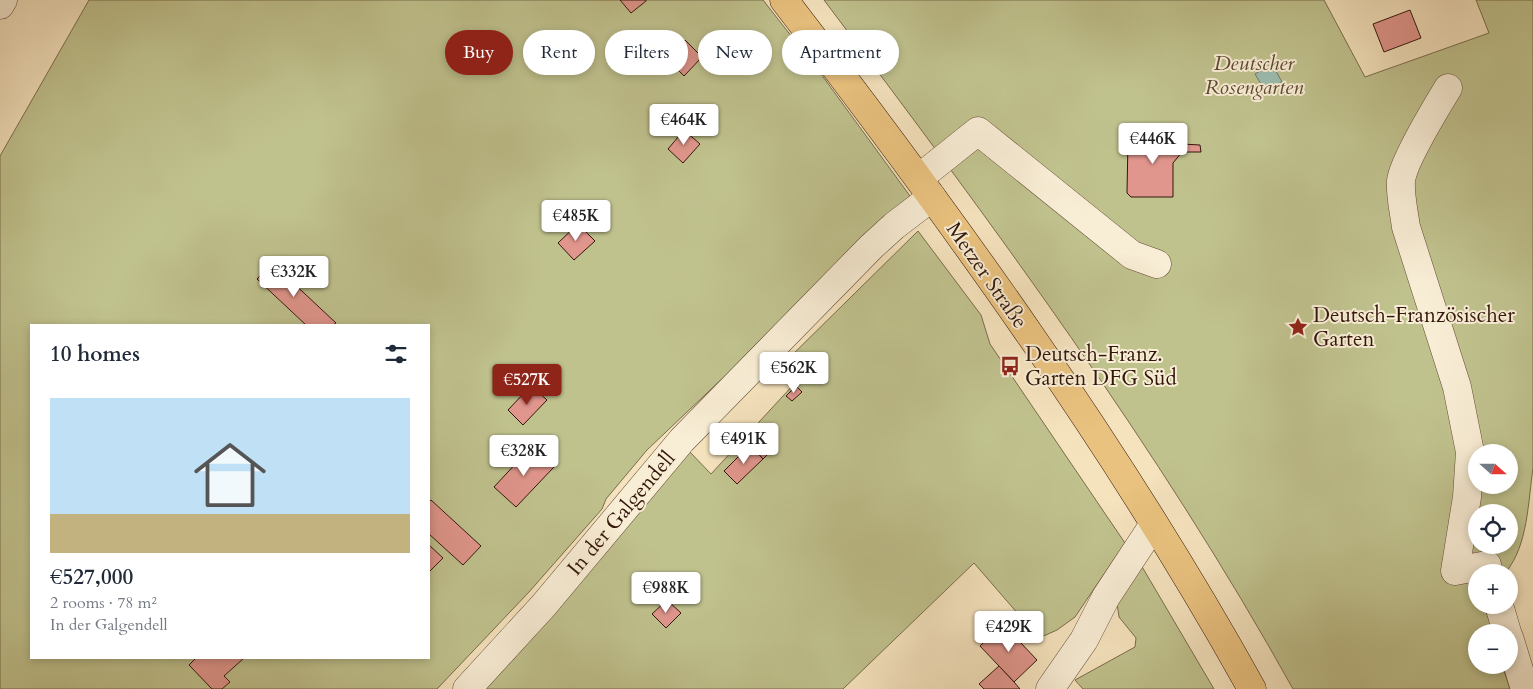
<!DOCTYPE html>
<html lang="en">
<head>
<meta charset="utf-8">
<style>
  body { margin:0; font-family:Cardo,serif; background:#f6f6f7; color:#1f2937; height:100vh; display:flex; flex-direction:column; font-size:19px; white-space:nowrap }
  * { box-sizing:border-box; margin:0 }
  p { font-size:16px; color:#747a83 }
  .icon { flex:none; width:28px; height:28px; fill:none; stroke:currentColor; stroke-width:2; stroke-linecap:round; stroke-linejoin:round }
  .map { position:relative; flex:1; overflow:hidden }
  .drawer { position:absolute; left:30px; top:324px; width:400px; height:335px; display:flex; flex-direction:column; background:#fff; border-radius:0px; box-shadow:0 2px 8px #0003 }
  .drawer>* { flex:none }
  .top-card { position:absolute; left:445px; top:30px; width:475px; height:45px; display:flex; gap:10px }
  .needle { width:32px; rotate:111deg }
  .fabs { position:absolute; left:1468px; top:444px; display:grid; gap:10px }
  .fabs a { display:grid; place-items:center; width:50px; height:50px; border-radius:50%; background:#fff; box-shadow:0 2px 8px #0003; font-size:25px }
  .price { position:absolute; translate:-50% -42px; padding:0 11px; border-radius:5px; background:#fff; color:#222; font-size:16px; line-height:32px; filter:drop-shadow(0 1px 2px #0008) }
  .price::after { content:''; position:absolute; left:50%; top:30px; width:15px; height:11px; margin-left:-8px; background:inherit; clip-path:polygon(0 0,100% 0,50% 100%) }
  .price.selected { background:#8f2418; color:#fff }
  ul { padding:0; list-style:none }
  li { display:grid; align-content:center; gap:10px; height:265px; padding:0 20px }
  li span { display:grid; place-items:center; height:155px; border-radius:0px; color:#555 }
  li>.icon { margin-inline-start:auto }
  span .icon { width:90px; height:90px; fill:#fffc; stroke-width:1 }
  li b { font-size:21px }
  h2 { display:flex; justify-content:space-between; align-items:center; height:60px; padding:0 20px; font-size:21px }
  .pill { padding:0 18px; border-radius:22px; background:#fff; box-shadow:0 2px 8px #0003; font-size:18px; line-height:45px }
  .pill.selected { background:#8f2418; color:#fff }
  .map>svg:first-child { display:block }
</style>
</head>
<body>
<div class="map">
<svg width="1533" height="689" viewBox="0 0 1533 689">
  <rect width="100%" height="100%" fill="#f5e3be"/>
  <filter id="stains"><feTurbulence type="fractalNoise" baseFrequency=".004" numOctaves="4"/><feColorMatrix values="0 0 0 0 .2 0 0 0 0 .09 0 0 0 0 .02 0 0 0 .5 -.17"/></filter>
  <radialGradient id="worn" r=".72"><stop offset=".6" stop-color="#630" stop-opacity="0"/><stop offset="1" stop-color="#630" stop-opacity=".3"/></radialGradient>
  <g fill="#c0c28e" stroke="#7a6c4c" fill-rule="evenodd">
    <path d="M89 0H763L821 74 910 196 878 222 836 263 726 375 647 450 606 499 602 509 529 592 437 689H0V156ZM31 325H429V658H31Z"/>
    <path d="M824 0H1324L1365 77 1489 33 1476 0H1533V468C1528 502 1528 545 1506 572H1476V605H1484L1493 632H1476V665H1502L1510 689H1293C1158 446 991 222 824 0ZM1476 452H1509V485H1476ZM1476 512H1509V545H1476Z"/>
    <polygon points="918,231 981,315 990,344 1125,543 1075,617 1057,630 1039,638 974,563 843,689 479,689 689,451 711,474 795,383 784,363"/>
    <polygon points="1141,565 1214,689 1083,689 1075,680 1135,647 1136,638 1119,617 1117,603"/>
  </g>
  <polygon fill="#9cbeb1" stroke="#727b6e" points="1272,64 1282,82 1265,91 1255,74"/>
  <g fill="#e1968d" stroke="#33160a">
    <polygon points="620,0 646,0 646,1 631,13"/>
    <polygon points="1410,10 1421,38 1384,52 1373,24"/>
    <polygon points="685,40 702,57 684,76 666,58"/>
    <polygon points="1129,129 1133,136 1149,136 1152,139 1178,139 1182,144 1200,145 1201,152 1182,152 1173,163 1173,197 1131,197 1127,193 1128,140 1123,132"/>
    <polygon points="684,130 700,144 683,163 668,149"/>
    <polygon points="578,224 595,241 574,260 558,243"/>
    <polygon points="272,263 336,323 333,325 306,325 257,279"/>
    <polygon points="796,386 802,392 792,401 786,396"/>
    <polygon points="536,390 547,400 523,425 508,410 525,392 530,396"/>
    <polygon points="759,442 769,453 763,459 753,448"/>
    <polygon points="750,445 763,459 737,484 724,471"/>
    <polygon points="532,446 554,467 516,507 494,487"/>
    <polygon points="431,500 481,546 463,565 429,534 429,502"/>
    <polygon points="429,545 443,558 429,572"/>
    <polygon points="667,600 681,613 666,628 652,614"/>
    <polygon points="1003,624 1037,660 1014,682 980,646"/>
    <polygon points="196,658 244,658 224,676 230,682 222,689 212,689 189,665"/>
    <polygon points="999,666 1014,682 1020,689 984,689 979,684"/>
  </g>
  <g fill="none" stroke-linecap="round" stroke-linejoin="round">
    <defs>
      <g id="minor">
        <polyline points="0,5 3,0"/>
        <path d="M1448 88C1437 106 1403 162 1401 181 1400 196 1404 212 1406 227L1457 387 1470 452 1467 497 1455 571 1487 565 1489 572"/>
        <polyline points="919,178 978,131 1132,255 1157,264"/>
        <polyline points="1499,605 1507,632"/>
        <polyline points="1509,637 1525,689"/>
        <polyline points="467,689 544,605 682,440 871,247 894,226 932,197"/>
        <polyline points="1050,689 1084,640 1106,597 1154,524"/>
      </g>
      <path id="major" d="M784 0C953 220 1117 446 1252 689"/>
    </defs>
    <use href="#minor" stroke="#644937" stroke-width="29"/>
    <use href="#major" stroke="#33160a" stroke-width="29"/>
    <use href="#minor" stroke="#f8edd5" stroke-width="28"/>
    <use href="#major" stroke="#eac27f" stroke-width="28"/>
  </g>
  <defs>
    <symbol id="sight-bare" viewBox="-9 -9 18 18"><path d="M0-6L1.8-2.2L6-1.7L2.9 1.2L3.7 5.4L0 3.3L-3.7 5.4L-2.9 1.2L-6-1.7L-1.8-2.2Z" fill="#8f2418" stroke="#f8edd5" stroke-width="2.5" paint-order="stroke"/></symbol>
    <symbol id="bus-bare" viewBox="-9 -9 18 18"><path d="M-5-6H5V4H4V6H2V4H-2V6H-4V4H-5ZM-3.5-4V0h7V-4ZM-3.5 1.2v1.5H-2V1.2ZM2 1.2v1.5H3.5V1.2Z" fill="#8f2418" stroke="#f8edd5" stroke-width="2.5" paint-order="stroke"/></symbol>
  </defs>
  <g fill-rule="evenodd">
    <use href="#sight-bare" x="1284" y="313" width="28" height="28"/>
    <use href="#bus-bare" x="996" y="352" width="28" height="28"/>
  </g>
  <g text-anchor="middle" stroke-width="4" stroke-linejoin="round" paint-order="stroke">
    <g font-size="21" font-style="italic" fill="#5d4a32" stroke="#f8edd5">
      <text x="1254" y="70">Deutscher<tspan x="1254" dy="24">Rosengarten</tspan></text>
    </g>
    <g font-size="21" fill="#33160a" stroke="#f8edd5">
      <text transform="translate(987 275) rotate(55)" y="7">Metzer Straße</text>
      <text transform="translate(621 513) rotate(-50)" y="7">In der Galgendell</text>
    </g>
    <g font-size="21" fill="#33160a" stroke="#f8edd5" text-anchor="start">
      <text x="1313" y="322">Deutsch-Französischer<tspan x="1313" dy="24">Garten</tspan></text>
      <text x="1025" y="361">Deutsch-Franz.<tspan x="1025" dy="24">Garten DFG Süd</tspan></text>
    </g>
  </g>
  <rect width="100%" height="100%" filter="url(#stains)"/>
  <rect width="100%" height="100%" fill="url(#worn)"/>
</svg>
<div class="fabs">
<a><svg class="needle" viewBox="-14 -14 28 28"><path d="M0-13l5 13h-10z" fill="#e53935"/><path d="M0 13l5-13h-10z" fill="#747a83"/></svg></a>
<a><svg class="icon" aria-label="locate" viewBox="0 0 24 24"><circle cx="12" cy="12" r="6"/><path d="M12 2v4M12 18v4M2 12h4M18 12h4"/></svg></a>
<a>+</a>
<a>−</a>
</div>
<b class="price" style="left:684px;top:146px">€464K</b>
<b class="price" style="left:1153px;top:165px">€446K</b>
<b class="price" style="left:576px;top:242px">€485K</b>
<b class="price" style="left:294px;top:298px">€332K</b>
<b class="price" style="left:794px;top:394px">€562K</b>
<b class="price selected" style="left:527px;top:406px">€527K</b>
<b class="price" style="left:744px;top:465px">€491K</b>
<b class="price" style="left:524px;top:477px">€328K</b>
<b class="price" style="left:666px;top:614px">€988K</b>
<b class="price" style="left:1009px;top:653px">€429K</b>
<div class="top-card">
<a class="pill selected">Buy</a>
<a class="pill">Rent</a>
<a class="pill">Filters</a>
<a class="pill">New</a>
<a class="pill">Apartment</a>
</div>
<section class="drawer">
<h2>10 homes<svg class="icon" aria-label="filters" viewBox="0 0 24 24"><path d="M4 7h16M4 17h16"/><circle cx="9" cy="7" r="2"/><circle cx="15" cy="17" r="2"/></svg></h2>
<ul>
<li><span style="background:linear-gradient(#bfe0f5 75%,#c2b280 0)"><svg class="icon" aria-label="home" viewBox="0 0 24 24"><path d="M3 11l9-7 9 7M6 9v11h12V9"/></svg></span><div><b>€527,000</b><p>2 rooms · 78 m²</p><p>In der Galgendell</p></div></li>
</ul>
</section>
</div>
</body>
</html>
